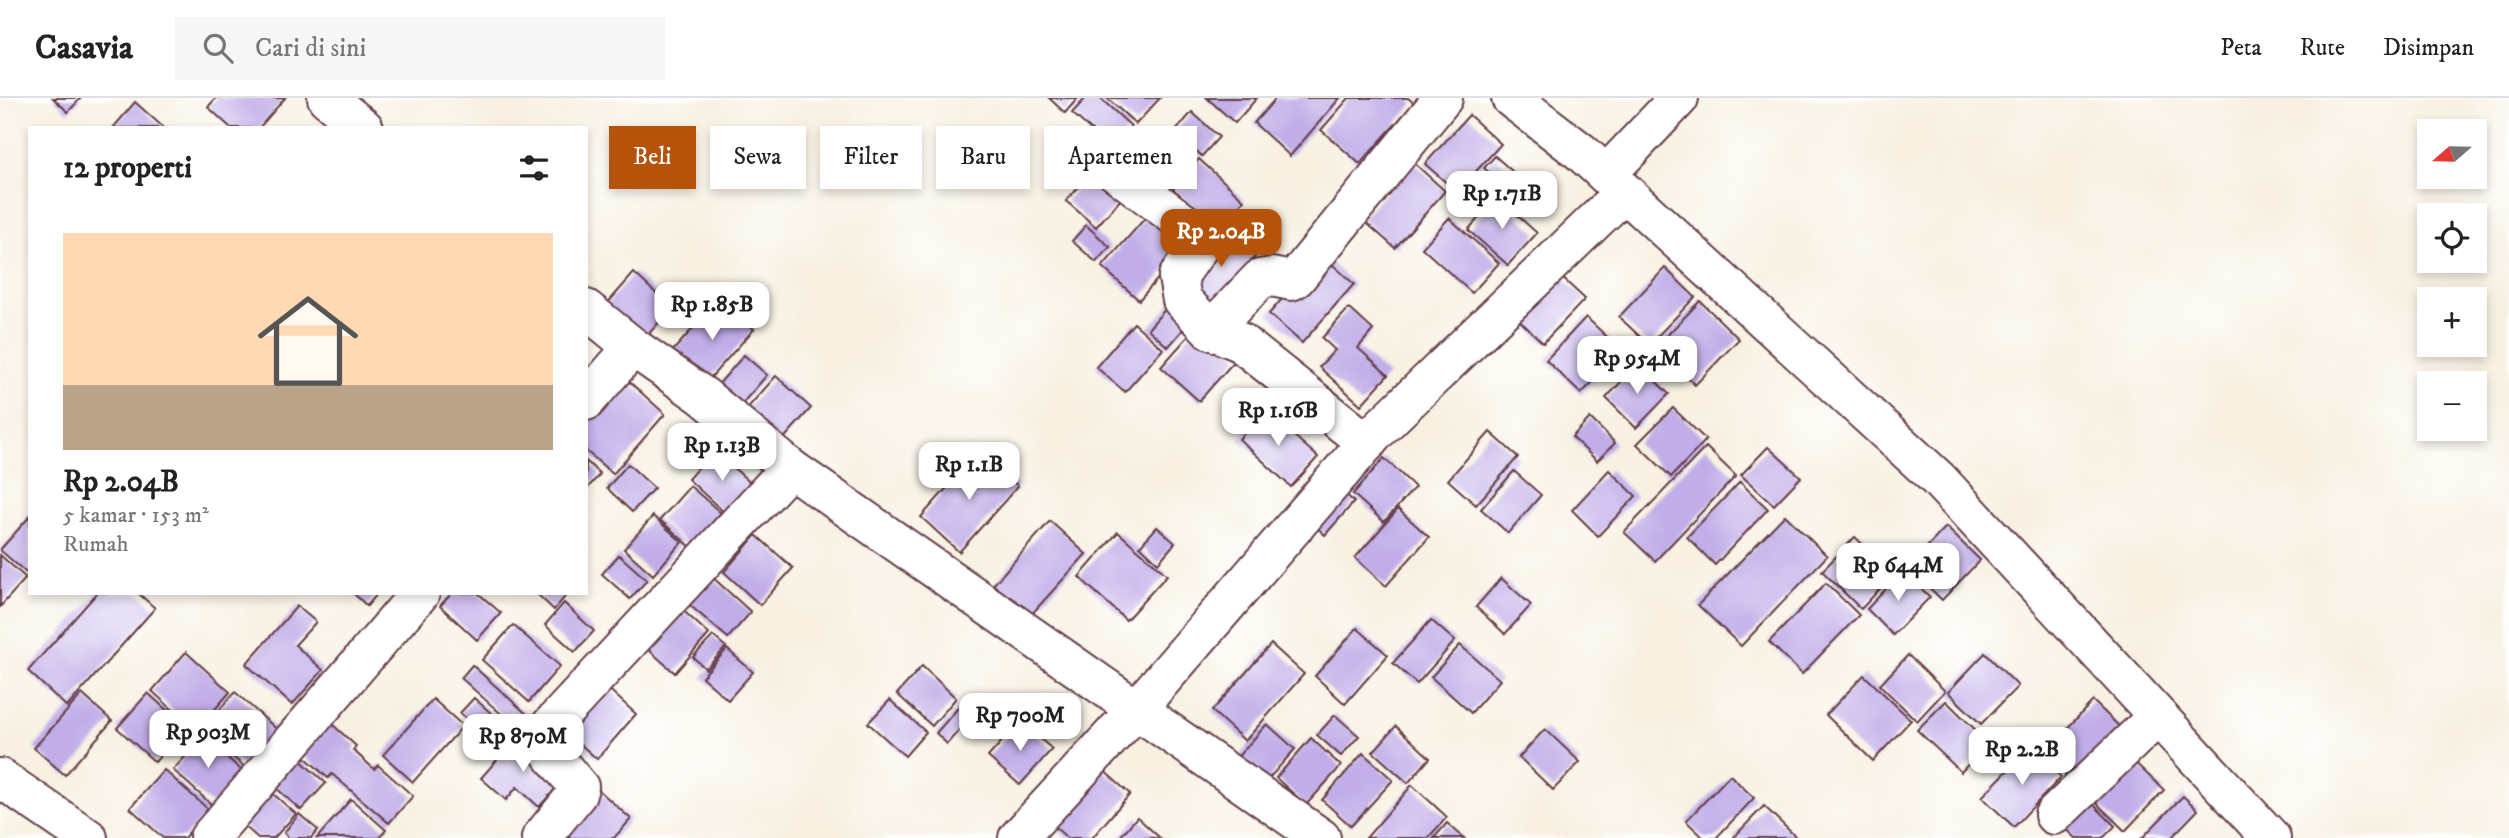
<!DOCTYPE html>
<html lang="id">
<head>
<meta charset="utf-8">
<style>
  body { margin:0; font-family:"IM FELL DW Pica",serif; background:#f6f6f6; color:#222; height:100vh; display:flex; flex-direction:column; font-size:26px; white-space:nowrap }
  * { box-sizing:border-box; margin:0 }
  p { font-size:23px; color:#767676 }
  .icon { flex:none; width:38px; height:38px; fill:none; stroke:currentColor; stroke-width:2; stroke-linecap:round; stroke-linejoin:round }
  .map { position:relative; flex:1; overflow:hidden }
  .drawer { position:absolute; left:28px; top:28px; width:560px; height:469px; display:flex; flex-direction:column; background:#fff; border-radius:0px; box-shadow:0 4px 10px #0003 }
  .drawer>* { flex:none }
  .banner { position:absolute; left:609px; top:28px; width:665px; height:63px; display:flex; gap:14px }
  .needle { width:46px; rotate:250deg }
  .controls { position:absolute; left:2417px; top:21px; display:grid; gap:14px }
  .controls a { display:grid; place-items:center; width:70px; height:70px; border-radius:0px; background:#fff; box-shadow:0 4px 10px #0003; font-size:35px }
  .price { position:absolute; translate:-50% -60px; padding:0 16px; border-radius:14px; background:#fff; color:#222; font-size:23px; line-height:46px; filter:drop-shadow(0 2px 4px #0008) }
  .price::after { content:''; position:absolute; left:50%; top:42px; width:21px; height:16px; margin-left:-10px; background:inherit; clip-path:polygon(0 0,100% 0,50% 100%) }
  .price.active { background:#b45309; color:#fff }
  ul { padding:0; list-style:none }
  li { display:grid; align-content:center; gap:14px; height:371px; padding:0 35px }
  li+li { border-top:2px solid #e0e0e0 }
  li span { display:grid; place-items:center; height:217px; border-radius:0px; color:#555 }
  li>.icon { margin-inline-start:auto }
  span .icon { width:126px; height:126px; fill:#fffc; stroke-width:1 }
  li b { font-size:30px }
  h2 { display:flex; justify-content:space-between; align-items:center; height:84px; padding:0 35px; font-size:30px }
  .chip { padding:0 24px; border-radius:0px; background:#fff; box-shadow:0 4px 10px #0003; font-size:24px; line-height:63px }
  .chip.active { background:#b45309; color:#fff }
  header { display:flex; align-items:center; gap:42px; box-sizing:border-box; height:98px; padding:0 35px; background:#fff; border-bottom:2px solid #e0e0e0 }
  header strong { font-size:33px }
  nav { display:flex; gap:38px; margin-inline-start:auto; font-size:24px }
  .search { width:490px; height:63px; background:#f6f6f6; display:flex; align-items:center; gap:18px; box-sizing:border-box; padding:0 24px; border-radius:0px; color:#767676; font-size:26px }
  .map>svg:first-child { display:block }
</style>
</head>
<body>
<header>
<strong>Casavia</strong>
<div class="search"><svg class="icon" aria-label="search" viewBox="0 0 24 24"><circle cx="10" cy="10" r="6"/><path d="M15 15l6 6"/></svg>Cari di sini</div>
<nav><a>Peta</a><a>Rute</a><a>Disimpan</a></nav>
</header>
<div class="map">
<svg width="2509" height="740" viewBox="0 0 2509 740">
  <rect width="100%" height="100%" fill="#fff"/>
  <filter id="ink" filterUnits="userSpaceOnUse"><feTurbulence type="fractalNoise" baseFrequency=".0143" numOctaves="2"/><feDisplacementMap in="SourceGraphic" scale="14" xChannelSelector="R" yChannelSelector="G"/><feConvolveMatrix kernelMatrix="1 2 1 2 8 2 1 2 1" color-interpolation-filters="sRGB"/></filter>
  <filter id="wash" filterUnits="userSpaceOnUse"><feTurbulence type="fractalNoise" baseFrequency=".00686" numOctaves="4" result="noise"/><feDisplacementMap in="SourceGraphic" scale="28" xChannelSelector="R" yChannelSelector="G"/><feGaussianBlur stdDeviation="1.57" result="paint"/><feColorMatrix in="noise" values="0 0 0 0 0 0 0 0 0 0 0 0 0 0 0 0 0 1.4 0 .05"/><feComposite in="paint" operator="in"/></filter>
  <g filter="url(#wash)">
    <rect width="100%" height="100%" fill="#f8f1e2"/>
    <g id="blocks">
      <g fill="#c1ade8">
        <polygon points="53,0 81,0 68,14"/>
        <polygon points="216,0 285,0 259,30 231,30 208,9"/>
        <polygon points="1049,0 1078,0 1065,15"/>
        <polygon points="1086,0 1100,0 1131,28 1111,50 1072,15"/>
        <polygon points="1107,0 1160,0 1136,26"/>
        <polygon points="1207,0 1257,0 1235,25"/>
        <polygon points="1276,0 1340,0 1290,58 1254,25"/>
        <polygon points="1349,0 1408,0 1414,5 1360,66 1321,32"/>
        <polygon points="135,4 164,30 113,30"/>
        <polygon points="1192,14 1219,39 1202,58 1175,34"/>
        <polygon points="1469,17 1501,46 1457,94 1425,66"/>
        <polygon points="1495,58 1521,81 1509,93 1484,70"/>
        <polygon points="1199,61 1244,102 1218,131 1173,91"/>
        <polygon points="1413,64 1445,93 1395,150 1362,121"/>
        <polygon points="1093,73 1122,100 1096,129 1066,103"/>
        <polygon points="1497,99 1537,135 1508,167 1468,132"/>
        <polygon points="1154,110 1191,143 1139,202 1102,169"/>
        <polygon points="1449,120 1499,165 1472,195 1422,150"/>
        <polygon points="1086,127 1110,149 1096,164 1072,143"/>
        <polygon points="1229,136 1255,159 1213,206 1188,183"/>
        <polygon points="1321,156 1354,186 1302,245 1269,216"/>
        <polygon points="1665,170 1695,199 1649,247 1619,219"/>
        <polygon points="634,175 672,210 644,241 606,207"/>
        <polygon points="1558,176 1585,201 1543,245 1516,219"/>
        <polygon points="720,200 754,231 704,287 670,256"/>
        <polygon points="1174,201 1194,219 1168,249 1148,231"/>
        <polygon points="1700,203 1739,241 1695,287 1656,249"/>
        <polygon points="1349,210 1373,232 1358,250 1388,277 1361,307 1319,269 1335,252 1322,240"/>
        <polygon points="1586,219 1622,253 1581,296 1546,262"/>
        <polygon points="1134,225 1163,251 1125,294 1096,269"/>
        <polygon points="1200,225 1238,259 1199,303 1161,269"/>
        <polygon points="744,257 767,277 733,316 711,295"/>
        <polygon points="1638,266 1669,296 1636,330 1606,300"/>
        <polygon points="623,278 665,316 613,376 586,353 586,320"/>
        <polygon points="776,278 811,310 779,346 743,315"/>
        <polygon points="1673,310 1706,342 1671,379 1637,346"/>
        <polygon points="1265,312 1318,359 1291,389 1239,341"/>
        <polygon points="1590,320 1615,345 1597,363 1572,339"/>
        <polygon points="1490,334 1518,359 1476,407 1448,382"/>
        <polygon points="1706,349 1736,378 1655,463 1624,434"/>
        <polygon points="1768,349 1801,379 1774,407 1741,377"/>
        <polygon points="714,352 755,389 729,419 688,381"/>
        <polygon points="979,354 1018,388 959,454 921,419"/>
        <polygon points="1384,360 1415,389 1384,424 1353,396"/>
        <polygon points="586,363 600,376 586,392"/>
        <polygon points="628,366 654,390 632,414 607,390"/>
        <polygon points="1609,372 1636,398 1598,438 1572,412"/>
        <polygon points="1514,373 1541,397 1508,435 1481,411"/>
        <polygon points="1740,384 1768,411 1715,467 1687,439"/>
        <polygon points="690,388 721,415 691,449 660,422"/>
        <polygon points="1339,390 1354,404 1325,437 1310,423"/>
        <polygon points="1398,411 1429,439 1386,488 1355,460"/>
        <polygon points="1785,417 1827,458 1741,548 1698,507"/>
        <polygon points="30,418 30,478 0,452"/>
        <polygon points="653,418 682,444 653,477 624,451"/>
        <polygon points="1050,423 1086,456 1029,519 993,487"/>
        <polygon points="1157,429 1175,445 1158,465 1140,448"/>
        <polygon points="1946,429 1980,462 1942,502 1908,469"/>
        <polygon points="1118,434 1167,477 1126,522 1079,479"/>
        <polygon points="756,437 793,470 760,507 724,474"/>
        <polygon points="1855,439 1894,476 1861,511 1822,473"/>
        <polygon points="0,457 26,480 0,509"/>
        <polygon points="619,457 647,482 630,501 602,476"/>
        <polygon points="1903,473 1930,499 1893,537 1867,511"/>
        <polygon points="710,477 751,514 728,540 686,504"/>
        <polygon points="1501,480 1531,507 1505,536 1476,509"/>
        <polygon points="1826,485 1859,517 1802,576 1769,544"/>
        <polygon points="97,495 138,495 155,510 67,609 28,573"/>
        <polygon points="353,495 378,495 367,508"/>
        <polygon points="452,495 478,495 501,515 477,542 440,508"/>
        <polygon points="536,495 568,495 554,512"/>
        <polygon points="564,505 594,533 575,554 545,527"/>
        <polygon points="676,506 709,536 675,575 641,545"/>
        <polygon points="297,508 316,524 295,547 323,572 292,607 246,566"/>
        <polygon points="1431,522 1455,543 1417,586 1393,565"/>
        <polygon points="513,527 560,568 529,604 482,562"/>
        <polygon points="1357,530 1388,557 1345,606 1315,578"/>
        <polygon points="713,538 726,549 706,571 693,559"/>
        <polygon points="1271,546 1304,576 1245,643 1212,613"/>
        <polygon points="1460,547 1500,582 1471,615 1431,579"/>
        <polygon points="727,551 753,574 728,602 702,579"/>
        <polygon points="186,554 230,594 196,633 152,593"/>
        <polygon points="1985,555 2018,588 1981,626 1948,594"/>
        <polygon points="1908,557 1945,593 1917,623 1880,587"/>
        <polygon points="472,567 529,618 518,631 461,580"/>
        <polygon points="922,568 956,600 932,628 897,596"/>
        <polygon points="1864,577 1911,622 1873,663 1826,617"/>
        <polygon points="602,585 636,616 597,661 562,630"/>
        <polygon points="235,594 280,634 247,671 202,632"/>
        <polygon points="148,595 185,629 155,664 117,630"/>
        <polygon points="82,596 112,623 65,677 34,650"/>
        <polygon points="474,600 511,633 498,648 460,615"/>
        <polygon points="433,601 463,628 413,684 383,657"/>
        <polygon points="890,602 926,634 905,658 868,625"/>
        <polygon points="965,602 976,612 947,646 936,635"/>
        <polygon points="1946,603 1989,645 1961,674 1917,632"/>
        <polygon points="2093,603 2126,635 2076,687 2043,656"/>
        <polygon points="322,617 356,648 353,652 374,671 378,667 413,698 389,725 332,676 328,680 294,649"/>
        <polygon points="1335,617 1359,638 1341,658 1317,637"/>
        <polygon points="1020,623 1052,651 1020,687 988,659"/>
        <polygon points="1267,626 1295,651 1261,689 1233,664"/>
        <polygon points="1396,628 1430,660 1408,685 1373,654"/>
        <polygon points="1545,631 1580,664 1553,692 1519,659"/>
        <polygon points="204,638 242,673 212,707 173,672"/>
        <polygon points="518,638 565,680 539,709 517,689 506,702 481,680"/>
        <polygon points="1311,640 1341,668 1306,707 1276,680"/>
        <polygon points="2030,649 2061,679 2014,729 1982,699"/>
        <polygon points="292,655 326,685 301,712 267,682"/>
        <polygon points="1363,655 1393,682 1351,728 1322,702"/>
        <polygon points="2127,657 2164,692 2125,733 2088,697"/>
        <polygon points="1092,662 1130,696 1092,740 1067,740 1043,718"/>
        <polygon points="164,672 209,712 184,740 163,740 130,710"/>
        <polygon points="1730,677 1754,700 1716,740 1704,740 1686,723"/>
        <polygon points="593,687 631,721 614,740 562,740"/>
        <polygon points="1412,687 1447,719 1428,740 1366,740"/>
        <polygon points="270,693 296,716 274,740 258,740 241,725"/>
        <polygon points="2085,698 2115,728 2103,740 2076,740 2060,725"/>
        <polygon points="2183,698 2198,712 2171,740 2142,740"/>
        <polygon points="351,701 386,732 379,740 317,740"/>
        <polygon points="1764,708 1797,740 1733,740"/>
        <polygon points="299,716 318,732 311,740 289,740 284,735"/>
        <polygon points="1137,719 1160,740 1119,740"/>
        <polygon points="1447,725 1464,740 1434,740"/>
      </g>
    </g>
  </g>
  <g filter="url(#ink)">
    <use href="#blocks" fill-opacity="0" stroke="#643e46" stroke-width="2"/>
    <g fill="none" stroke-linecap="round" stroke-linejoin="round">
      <defs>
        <g id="street">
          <polyline points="327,0 364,30"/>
          <polyline points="1511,0 1581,54 1938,381 2271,740"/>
          <polyline points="1108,68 1196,134 1199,149 1178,179 1182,202 1211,232 1240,244 1367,345"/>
          <polyline points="1606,77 1679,0"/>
          <polyline points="586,211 633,249 703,298 790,370 1321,740"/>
          <polyline points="1211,232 1260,181 1272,179 1291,183 1296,180 1443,0"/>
          <polyline points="586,303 633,249"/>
          <polyline points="0,680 88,740"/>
          <polyline points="2054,717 2157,619"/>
          <polyline points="209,740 420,495"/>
          <polyline points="541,740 577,696 579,689 551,656 542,637 790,370"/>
          <polyline points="1018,740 1135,613 1375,335 1625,94"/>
        </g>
      </defs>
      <use href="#street" stroke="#643e46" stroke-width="42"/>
      <use href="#street" stroke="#fff" stroke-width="38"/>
    </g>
  </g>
</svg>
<div class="controls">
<a><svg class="needle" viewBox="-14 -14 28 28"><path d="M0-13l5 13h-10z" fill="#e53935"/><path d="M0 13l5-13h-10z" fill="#767676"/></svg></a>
<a><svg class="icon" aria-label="locate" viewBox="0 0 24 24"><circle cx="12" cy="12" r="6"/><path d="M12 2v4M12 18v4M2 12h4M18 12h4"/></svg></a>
<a>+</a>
<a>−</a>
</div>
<b class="price" style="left:1502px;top:133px">Rp 1.71B</b>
<b class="price active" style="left:1221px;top:171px">Rp 2.04B</b>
<b class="price" style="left:712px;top:244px">Rp 1.85B</b>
<b class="price" style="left:1637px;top:298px">Rp 954M</b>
<b class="price" style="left:1278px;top:350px">Rp 1.16B</b>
<b class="price" style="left:722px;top:385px">Rp 1.13B</b>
<b class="price" style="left:969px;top:404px">Rp 1.1B</b>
<b class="price" style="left:1898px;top:505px">Rp 644M</b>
<b class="price" style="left:1020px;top:655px">Rp 700M</b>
<b class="price" style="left:208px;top:672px">Rp 903M</b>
<b class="price" style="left:523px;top:676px">Rp 870M</b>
<b class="price" style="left:2022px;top:689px">Rp 2.2B</b>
<div class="banner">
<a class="chip active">Beli</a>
<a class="chip">Sewa</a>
<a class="chip">Filter</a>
<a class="chip">Baru</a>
<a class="chip">Apartemen</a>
</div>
<section class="drawer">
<h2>12 properti<svg class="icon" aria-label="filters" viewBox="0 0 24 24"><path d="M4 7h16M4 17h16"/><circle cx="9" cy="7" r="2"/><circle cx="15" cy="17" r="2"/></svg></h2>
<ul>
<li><span style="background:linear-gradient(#ffd9b3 70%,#b9a48a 0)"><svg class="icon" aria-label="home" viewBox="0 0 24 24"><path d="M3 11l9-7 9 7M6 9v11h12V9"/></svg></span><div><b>Rp 2.04B</b><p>5 kamar · 153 m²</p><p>Rumah</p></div></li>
</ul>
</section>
</div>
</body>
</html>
